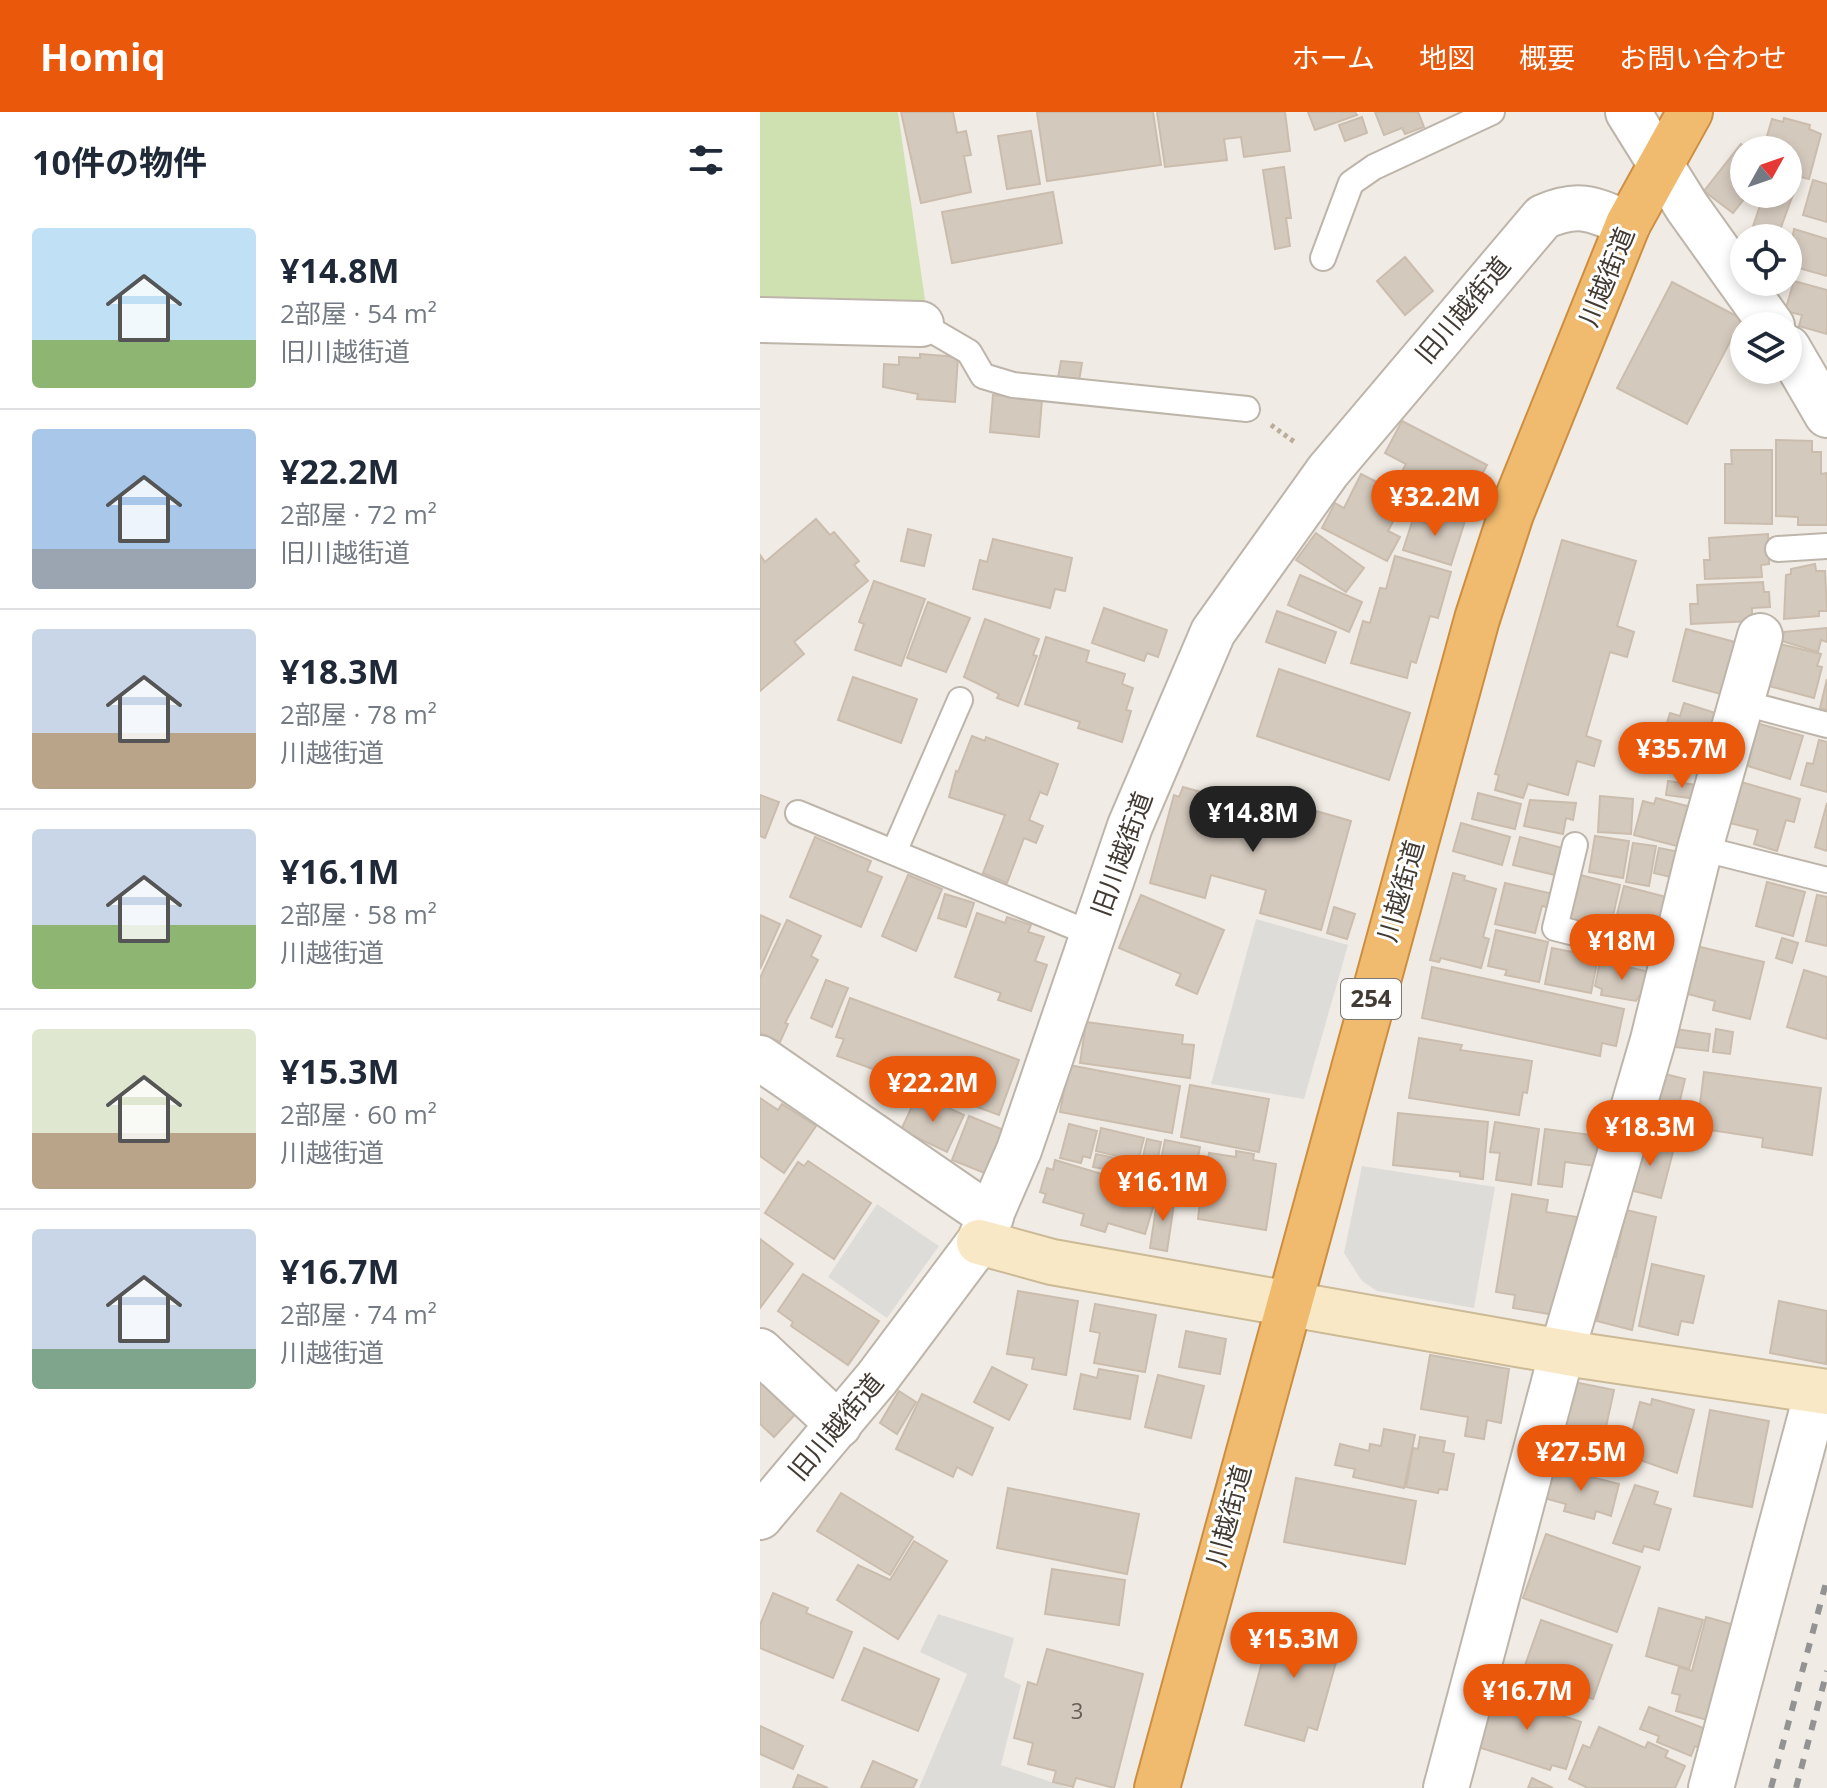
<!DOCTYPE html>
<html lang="ja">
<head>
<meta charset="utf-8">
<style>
  body { margin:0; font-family:"Open Sans","Noto Sans JP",sans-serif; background:#f2f2f3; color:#1f2937; height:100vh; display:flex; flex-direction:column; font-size:30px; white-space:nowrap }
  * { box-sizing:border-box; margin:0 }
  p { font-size:26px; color:#747a83 }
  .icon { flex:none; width:44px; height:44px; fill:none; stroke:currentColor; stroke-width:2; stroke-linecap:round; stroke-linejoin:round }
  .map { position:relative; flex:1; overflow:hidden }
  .side { display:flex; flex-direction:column; background:#fff; width:760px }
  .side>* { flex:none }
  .needle { width:52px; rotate:50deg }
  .controls { position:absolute; left:970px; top:24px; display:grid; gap:16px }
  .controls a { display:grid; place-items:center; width:72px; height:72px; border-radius:50%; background:#fff; box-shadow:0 4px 12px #0003; font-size:40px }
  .price { position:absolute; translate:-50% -68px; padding:0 18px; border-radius:28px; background:#ea580c; color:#fff; font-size:26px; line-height:52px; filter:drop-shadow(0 2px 4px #0008) }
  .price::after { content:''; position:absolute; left:50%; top:48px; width:24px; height:18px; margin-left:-12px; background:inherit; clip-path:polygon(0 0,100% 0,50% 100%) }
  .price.on { background:#222; color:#fff }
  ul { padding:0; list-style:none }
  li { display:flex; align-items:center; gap:24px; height:200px; padding:0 32px }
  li+li { border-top:2px solid #e0e1e3 }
  li span { display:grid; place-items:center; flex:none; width:224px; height:160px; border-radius:8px; color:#555 }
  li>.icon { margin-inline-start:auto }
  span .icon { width:96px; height:96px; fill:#fffc; stroke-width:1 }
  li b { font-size:34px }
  h2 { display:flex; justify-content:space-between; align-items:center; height:96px; padding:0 32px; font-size:34px }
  header { display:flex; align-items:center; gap:48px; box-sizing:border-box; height:112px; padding:0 40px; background:#ea580c; color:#fff }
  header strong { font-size:38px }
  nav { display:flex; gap:44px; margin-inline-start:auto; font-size:28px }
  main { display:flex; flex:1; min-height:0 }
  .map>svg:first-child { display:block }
</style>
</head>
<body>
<header>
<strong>Homiq</strong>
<nav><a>ホーム</a><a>地図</a><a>概要</a><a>お問い合わせ</a></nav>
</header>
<main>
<section class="side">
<h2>10件の物件<svg class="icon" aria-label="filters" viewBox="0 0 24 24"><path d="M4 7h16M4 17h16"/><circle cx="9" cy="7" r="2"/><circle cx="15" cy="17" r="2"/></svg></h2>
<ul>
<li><span style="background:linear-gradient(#bfe0f5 70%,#8fb573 0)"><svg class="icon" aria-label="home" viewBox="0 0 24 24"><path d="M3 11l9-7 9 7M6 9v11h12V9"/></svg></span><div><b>¥14.8M</b><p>2部屋 · 54 m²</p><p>旧川越街道</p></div></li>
<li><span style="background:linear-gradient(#a9c7e8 75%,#9aa5b1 0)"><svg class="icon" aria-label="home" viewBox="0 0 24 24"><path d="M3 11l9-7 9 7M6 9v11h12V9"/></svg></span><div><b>¥22.2M</b><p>2部屋 · 72 m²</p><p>旧川越街道</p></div></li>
<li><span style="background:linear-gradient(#c9d6e8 65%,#b9a48a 0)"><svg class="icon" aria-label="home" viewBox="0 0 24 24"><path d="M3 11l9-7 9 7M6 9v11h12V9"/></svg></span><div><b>¥18.3M</b><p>2部屋 · 78 m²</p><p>川越街道</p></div></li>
<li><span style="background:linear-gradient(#c9d6e8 60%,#8fb573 0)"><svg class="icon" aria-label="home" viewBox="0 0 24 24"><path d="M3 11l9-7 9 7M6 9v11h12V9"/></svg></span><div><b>¥16.1M</b><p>2部屋 · 58 m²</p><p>川越街道</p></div></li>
<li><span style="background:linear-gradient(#dfe7d0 65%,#b9a48a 0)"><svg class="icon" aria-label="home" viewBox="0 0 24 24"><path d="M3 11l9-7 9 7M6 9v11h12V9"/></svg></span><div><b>¥15.3M</b><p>2部屋 · 60 m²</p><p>川越街道</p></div></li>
<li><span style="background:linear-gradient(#c9d6e8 75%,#7fa58c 0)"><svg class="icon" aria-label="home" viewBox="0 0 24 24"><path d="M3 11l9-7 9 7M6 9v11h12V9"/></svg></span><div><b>¥16.7M</b><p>2部屋 · 74 m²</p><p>川越街道</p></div></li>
</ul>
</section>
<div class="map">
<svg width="1067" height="1676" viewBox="0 0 1067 1676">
  <rect width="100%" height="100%" fill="#f0ebe4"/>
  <polygon fill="#cfe1b0" points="0,0 138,0 166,195 0,194"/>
  <g fill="#dedcd9">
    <polygon points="496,807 588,833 544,987 451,972"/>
    <polygon points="602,1054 735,1075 714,1196 617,1179 602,1169 584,1141"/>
    <polygon points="117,1092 179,1134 127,1206 68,1165"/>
    <polygon points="178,1502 254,1526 244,1565 261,1573 241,1653 309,1676 159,1676 207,1562 160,1540"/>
  </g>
  <g fill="#d4c9bd" stroke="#cbbdae" stroke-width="2">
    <polygon points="141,0 193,0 197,21 206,19 211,43 204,44 211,80 161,91"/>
    <polygon points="277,0 393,0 401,53 287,69"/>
    <polygon points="397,0 525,0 530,39 484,45 481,25 464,27 467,48 405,55"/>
    <polygon points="548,0 595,0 597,3 555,18"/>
    <polygon points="615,0 658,0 664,15 645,22 642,16 624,23"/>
    <polygon points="602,5 607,21 585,29 579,13"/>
    <polygon points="1024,6 1050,13 1049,17 1061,22 1049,67 1028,62 1028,38 1003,38 1012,7 1023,10"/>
    <polygon points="271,19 280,72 247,77 238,24"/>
    <polygon points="981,32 988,38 984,38 984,82 988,82 973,101 944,79"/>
    <polygon points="524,55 531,106 526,106 530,134 515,137 503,58"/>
    <polygon points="1053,68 1067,72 1067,110 1043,103"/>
    <polygon points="1028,74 1035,77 1017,126 989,126 1004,82 1028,82"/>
    <polygon points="293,80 302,131 192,151 182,100"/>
    <polygon points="1034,117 1067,127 1067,164 1028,153"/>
    <polygon points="645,145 673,179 645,203 617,169"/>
    <polygon points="1034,169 1067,178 1067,222 1039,214 1042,203 1025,199"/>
    <polygon points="912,170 982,207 927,312 857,276"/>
    <polygon points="160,242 198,245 195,290 157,287 158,282 123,275 124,252 139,253 139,245 160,246"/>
    <polygon points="301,249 322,251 319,269 298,266"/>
    <polygon points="233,283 282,287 279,325 230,320"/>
    <polygon points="642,309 727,353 704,397 640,363 646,352 625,341"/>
    <polygon points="1016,328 1052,329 1052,340 1061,340 1061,362 1067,361 1067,413 1038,413 1038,405 1016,404"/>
    <polygon points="971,338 1012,338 1012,412 965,411 965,352 972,352"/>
    <polygon points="601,362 646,385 628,419 640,425 627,449 562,416 575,391 584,396"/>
    <polygon points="672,399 705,409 691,453 643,438 653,407 668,412"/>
    <polygon points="56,407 70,423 74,420 99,449 94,453 108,469 34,530 44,542 0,579 0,443 5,450"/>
    <polygon points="148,417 171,423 164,454 141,449"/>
    <polygon points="556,421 604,456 586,480 536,448"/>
    <polygon points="1008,422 1009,452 1001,453 1002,465 945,467 944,448 950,448 949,426"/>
    <polygon points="233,427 312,446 305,479 295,477 290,496 213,477 220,448 227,450"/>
    <polygon points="802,428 876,449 857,514 874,520 867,545 850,540 826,624 841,629 834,654 817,649 808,683 768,672 763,686 735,678 739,663 735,662"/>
    <polygon points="635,444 691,460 678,506 670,504 656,551 651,549 647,566 591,551 603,509 610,511 620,476 626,477"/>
    <polygon points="1055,452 1056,459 1065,459 1067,499 1059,499 1059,504 1024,507 1026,463 1031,462 1031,457"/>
    <polygon points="540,463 602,490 589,520 528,493"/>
    <polygon points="114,469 165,487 141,554 95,538 104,512 99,510"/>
    <polygon points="1003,470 1004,480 1009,480 1010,495 992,496 992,509 931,512 930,492 938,492 937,473"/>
    <polygon points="168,490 210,506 186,560 147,546"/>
    <polygon points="344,496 407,518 398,545 387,541 384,549 332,531"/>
    <polygon points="517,499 576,520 565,551 506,530"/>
    <polygon points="225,507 279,527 273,543 277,544 258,594 237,586 239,582 204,565"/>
    <polygon points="1067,516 1067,530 1061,528 1058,540 1022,529 1024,520"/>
    <polygon points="926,517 975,530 961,582 913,569"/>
    <polygon points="286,525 329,539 326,550 365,562 362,572 373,576 366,598 371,599 362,630 318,616 320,610 265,592"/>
    <polygon points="1020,532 1061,542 1057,554 1062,555 1054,586 1009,574"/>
    <polygon points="519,557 650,601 629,668 497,624"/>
    <polygon points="93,565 157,587 141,631 78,608"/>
    <polygon points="1067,567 1067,598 1060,596"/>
    <polygon points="924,591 955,601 942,647 900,635 910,601 920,604"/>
    <polygon points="996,611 1043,624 1030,667 985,653"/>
    <polygon points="212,624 225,629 226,625 298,652 287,683 280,680 269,708 283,714 276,731 264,726 247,771 223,761 245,703 189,685 196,659 198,660"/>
    <polygon points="1059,628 1067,630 1067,680 1041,673 1047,651 1053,652"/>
    <polygon points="908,669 938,673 936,687 906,683"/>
    <polygon points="981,670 1040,687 1034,710 1026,708 1017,739 994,732 998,718 970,711"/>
    <polygon points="423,675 545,709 549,697 591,709 561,818 500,801 506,778 451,763 445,786 390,771 414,683 419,685"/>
    <polygon points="718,681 761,692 755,717 712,707"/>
    <polygon points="0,683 19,690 5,726 0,724"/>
    <polygon points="840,684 873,687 871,722 838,720"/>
    <polygon points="896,686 931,695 921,735 874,723 883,689 894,692"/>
    <polygon points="770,688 816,691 813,708 806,706 803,722 764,714"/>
    <polygon points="1067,691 1067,739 1055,735"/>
    <polygon points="701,711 750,725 742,753 693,739"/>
    <polygon points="835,724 869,729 863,766 829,760"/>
    <polygon points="55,725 111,749 107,759 122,765 101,815 30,785"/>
    <polygon points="760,725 806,737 799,764 753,753"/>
    <polygon points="873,731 896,734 889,774 866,770"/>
    <polygon points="899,736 925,741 919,767 894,761"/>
    <polygon points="693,761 705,764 704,768 736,777 723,825 729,827 721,856 681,846 679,850 670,848"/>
    <polygon points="816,762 860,773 850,817 806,807"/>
    <polygon points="148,763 182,777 156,839 122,824"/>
    <polygon points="1007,770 1045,780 1033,824 996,814"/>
    <polygon points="745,771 793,782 790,796 782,794 775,821 735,812"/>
    <polygon points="864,774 910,786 906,828 854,815"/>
    <polygon points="185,782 214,791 206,815 178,806"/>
    <polygon points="381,783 464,818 437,882 416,873 421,862 359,836"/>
    <polygon points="1057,783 1067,785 1067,834 1046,829"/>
    <polygon points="574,795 595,802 587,827 567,821"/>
    <polygon points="217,801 245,811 247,805 271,813 268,820 284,825 275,849 287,853 271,899 238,888 241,881 195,865"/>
    <polygon points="0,803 20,812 0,857"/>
    <polygon points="27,808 61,824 51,844 58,848 25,911 28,912 20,930 0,921 0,866"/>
    <polygon points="736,818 788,830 779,870 745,863 747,858 728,854"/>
    <polygon points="1022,826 1038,831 1032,851 1016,846"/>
    <polygon points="936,834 1004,850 990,907 953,898 955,889 924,881"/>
    <polygon points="792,836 838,845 831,881 785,872"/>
    <polygon points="840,849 890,860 885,886 879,884 876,889 841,883 842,877 835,874"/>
    <polygon points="672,855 864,897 856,934 842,931 840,944 662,906"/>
    <polygon points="1044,858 1067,865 1067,927 1027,915"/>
    <polygon points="66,868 88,876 72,915 51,906"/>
    <polygon points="90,886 259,948 239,1003 77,944 84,927 76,925"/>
    <polygon points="326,910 423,923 422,932 434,933 430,966 320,951"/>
    <polygon points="909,916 950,922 948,939 906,934"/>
    <polygon points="956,917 973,920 970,942 953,940"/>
    <polygon points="659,926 702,933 700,938 772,949 767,981 763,980 759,1003 649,986"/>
    <polygon points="309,953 420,974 412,1021 300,1000"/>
    <polygon points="897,960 925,967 911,1027 883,1020"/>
    <polygon points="944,960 1061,976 1052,1043 1002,1035 1003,1026 937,1016"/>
    <polygon points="430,973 509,987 499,1040 421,1025"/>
    <polygon points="0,986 18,998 22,992 56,1014 24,1061 0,1044"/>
    <polygon points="155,988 169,994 172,988 204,1003 187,1040 141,1018"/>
    <polygon points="638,1001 728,1010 723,1067 700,1064 700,1060 633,1053"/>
    <polygon points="209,1004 244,1018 227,1062 192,1048"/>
    <polygon points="735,1010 779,1017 771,1073 736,1068 740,1041 730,1040"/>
    <polygon points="309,1012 337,1019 330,1046 323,1044 321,1051 300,1046"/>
    <polygon points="341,1016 384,1026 378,1049 336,1039"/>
    <polygon points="785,1017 839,1024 835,1054 805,1050 802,1075 778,1072"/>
    <polygon points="387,1027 401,1030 396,1056 381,1053"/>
    <polygon points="879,1027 914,1036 901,1086 866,1077"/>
    <polygon points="405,1028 440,1035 433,1071 415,1067 412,1080 395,1077"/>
    <polygon points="476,1039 494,1042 493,1048 516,1052 506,1118 438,1107 442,1074 438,1074 440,1057 446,1058 449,1041 476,1045"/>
    <polygon points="336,1042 379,1051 377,1063 333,1055"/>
    <polygon points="295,1048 398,1079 385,1122 348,1111 345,1120 321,1113 324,1102 283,1090 286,1082 280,1080 287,1056 293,1058"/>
    <polygon points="48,1049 111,1091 74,1147 5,1101 38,1050 44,1054"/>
    <polygon points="752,1082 788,1088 786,1100 817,1105 801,1204 753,1196 755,1183 736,1180"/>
    <polygon points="398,1083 415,1085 407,1139 390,1136"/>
    <polygon points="866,1098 896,1105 872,1218 837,1209 851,1143 856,1145"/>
    <polygon points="0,1127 33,1152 0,1196"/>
    <polygon points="892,1152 944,1164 933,1211 921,1209 918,1223 879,1214"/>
    <polygon points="43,1162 119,1209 88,1253 31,1214 33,1210 18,1199"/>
    <polygon points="258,1179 318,1189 306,1263 272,1257 274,1246 247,1242"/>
    <polygon points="1019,1189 1067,1199 1066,1252 1010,1241"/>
    <polygon points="335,1192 396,1203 385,1260 334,1251 340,1221 330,1219"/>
    <polygon points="426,1219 466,1227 460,1262 419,1255"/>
    <polygon points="670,1243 749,1257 741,1311 727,1308 724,1327 705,1324 708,1305 661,1297"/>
    <polygon points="232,1255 267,1273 249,1308 214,1290"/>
    <polygon points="339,1257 378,1264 370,1307 314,1297 321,1262 337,1266"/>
    <polygon points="0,1260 40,1297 14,1325 0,1312"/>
    <polygon points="398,1263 444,1274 431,1326 385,1315"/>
    <polygon points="814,1270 854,1278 842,1333 819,1328 821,1321 804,1318"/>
    <polygon points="139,1279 156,1290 137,1322 120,1311"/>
    <polygon points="162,1282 233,1316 212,1363 197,1355 193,1365 136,1337"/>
    <polygon points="892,1287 934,1298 917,1361 866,1343 880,1290 891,1293"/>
    <polygon points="950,1298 1009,1309 992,1395 934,1384"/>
    <polygon points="624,1317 655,1323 644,1376 593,1365 595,1357 575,1353 580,1332 609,1339 610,1332 621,1334"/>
    <polygon points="660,1325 685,1329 683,1340 694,1342 687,1378 679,1377 678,1381 646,1375 653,1336 658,1337"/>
    <polygon points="792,1355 859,1372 851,1404 836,1399 834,1407 804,1399 806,1392 784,1386"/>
    <polygon points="536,1366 656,1389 645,1452 524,1430"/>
    <polygon points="875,1373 898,1380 894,1392 911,1397 899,1438 884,1434 882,1440 853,1431"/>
    <polygon points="248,1376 379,1402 367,1462 237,1436"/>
    <polygon points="81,1381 153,1425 130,1463 57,1419"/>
    <polygon points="786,1422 880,1455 857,1520 763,1486"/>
    <polygon points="154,1429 187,1449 138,1527 77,1488 98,1453 130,1468"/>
    <polygon points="292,1457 365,1468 359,1513 285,1502"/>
    <polygon points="13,1481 48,1496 46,1501 92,1520 73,1566 0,1536 0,1513"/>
    <polygon points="899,1496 943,1508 929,1557 886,1544"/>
    <polygon points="946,1505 988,1517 961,1612 916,1599 920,1583 912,1581 919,1555 932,1559"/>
    <polygon points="531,1507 584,1522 557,1618 548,1615 544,1629 485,1613 511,1517 527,1521"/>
    <polygon points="781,1508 852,1533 833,1587 762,1562"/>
    <polygon points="104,1536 179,1567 158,1619 82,1588"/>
    <polygon points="287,1537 383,1562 354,1676 316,1666 313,1675 293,1670 296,1659 268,1652 273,1631 254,1626 268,1570 277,1573"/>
    <polygon points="734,1575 754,1581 752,1587 821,1610 806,1657 792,1653 790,1658 715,1634"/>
    <polygon points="889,1595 951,1619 944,1638 935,1634 931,1644 897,1630 899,1624 880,1617"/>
    <polygon points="0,1614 43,1634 33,1657 0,1642"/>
    <polygon points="839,1615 885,1636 888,1630 908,1639 905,1645 925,1654 915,1676 828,1676 809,1667 823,1633 830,1636"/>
    <polygon points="113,1649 157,1668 153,1676 101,1676"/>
    <polygon points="38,1663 68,1676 33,1676"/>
    <polygon points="772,1666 793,1676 768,1676"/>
  </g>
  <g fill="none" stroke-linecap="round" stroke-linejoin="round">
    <defs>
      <g id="lane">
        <polyline points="563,146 591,71 614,55 732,0"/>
        <polyline points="161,212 209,240 223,264 253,273 487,297"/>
        <polyline points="1018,437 1067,434"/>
        <polyline points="980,590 1067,613"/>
        <polyline points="38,701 334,823"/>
        <polyline points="815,733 795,816 911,845"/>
        <polyline points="940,736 1067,768"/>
        <polyline points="134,740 200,588"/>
      </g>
      <g id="street">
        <polyline points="868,0 927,95 1012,214"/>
        <polyline points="0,208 161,212"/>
        <polyline points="1028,236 1067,303"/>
        <polyline points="0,946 231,1105"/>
        <polyline points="0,1239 79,1313"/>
        <path d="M0 1405 117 1266 219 1130 259 1038 370 714 453 520 568 359 783 105C819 89 833 97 868 112"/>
        <polyline points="686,1676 802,1240 893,928 940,736 1000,524"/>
        <polyline points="951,1676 1057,1280"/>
      </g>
      <polyline id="secondary" points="219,1130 292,1150 825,1244 1067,1280"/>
      <polyline id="highway" points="397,1676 717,507 751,402 868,112 930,0"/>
    </defs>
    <use href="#lane" stroke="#bdb5aa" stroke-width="28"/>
    <use href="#street" stroke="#bdb5aa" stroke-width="48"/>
    <use href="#secondary" stroke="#ccba97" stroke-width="48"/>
    <use href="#highway" stroke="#ce8e40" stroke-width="48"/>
    <polyline stroke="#bbad9a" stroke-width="5" stroke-dasharray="4 4" stroke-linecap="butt" points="511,313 536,331"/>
    <use href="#lane" stroke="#fff" stroke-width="24"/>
    <use href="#street" stroke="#fff" stroke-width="44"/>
    <use href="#secondary" stroke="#f9e8c5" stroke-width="44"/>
    <use href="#highway" stroke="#f0bb6f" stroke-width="44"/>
    <g stroke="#939393" stroke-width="6" stroke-dasharray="10 10" stroke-linecap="butt">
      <polyline points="1011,1676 1067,1467"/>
      <polyline points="1036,1676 1067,1559"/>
    </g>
  </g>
  <g text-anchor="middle" stroke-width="6" stroke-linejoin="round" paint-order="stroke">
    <g font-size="22" fill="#665e56">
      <text x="317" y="1607">3</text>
    </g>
    <rect fill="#fff" stroke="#7b7671" stroke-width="2" x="581" y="867" width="60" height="40" rx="6"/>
    <g font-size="24" font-weight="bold" fill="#423b34">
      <text x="611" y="895">254</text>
    </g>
    <g font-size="26" fill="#423b34" stroke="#fff">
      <text transform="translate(847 165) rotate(-68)" y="9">川越街道</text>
      <text transform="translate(703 198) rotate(-50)" y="9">旧川越街道</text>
      <text transform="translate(362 742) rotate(-70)" y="9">旧川越街道</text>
      <text transform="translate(641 779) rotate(-74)" y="9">川越街道</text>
      <text transform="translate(76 1315) rotate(-50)" y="9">旧川越街道</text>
      <text transform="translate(469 1404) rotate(-75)" y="9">川越街道</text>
    </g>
  </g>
</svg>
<div class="controls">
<a><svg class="needle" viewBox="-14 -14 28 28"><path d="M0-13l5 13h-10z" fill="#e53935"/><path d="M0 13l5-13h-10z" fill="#747a83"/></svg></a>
<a><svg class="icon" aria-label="locate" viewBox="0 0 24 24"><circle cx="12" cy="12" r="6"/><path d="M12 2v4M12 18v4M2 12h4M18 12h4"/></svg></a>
<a><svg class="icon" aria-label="layers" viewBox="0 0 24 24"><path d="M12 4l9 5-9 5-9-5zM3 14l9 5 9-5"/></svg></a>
</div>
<b class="price" style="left:675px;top:426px">¥32.2M</b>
<b class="price" style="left:922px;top:678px">¥35.7M</b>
<b class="price on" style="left:493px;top:742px">¥14.8M</b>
<b class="price" style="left:862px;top:870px">¥18M</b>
<b class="price" style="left:173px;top:1012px">¥22.2M</b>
<b class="price" style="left:890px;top:1056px">¥18.3M</b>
<b class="price" style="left:403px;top:1111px">¥16.1M</b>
<b class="price" style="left:821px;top:1381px">¥27.5M</b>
<b class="price" style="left:534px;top:1568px">¥15.3M</b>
<b class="price" style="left:767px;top:1620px">¥16.7M</b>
</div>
</main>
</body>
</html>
